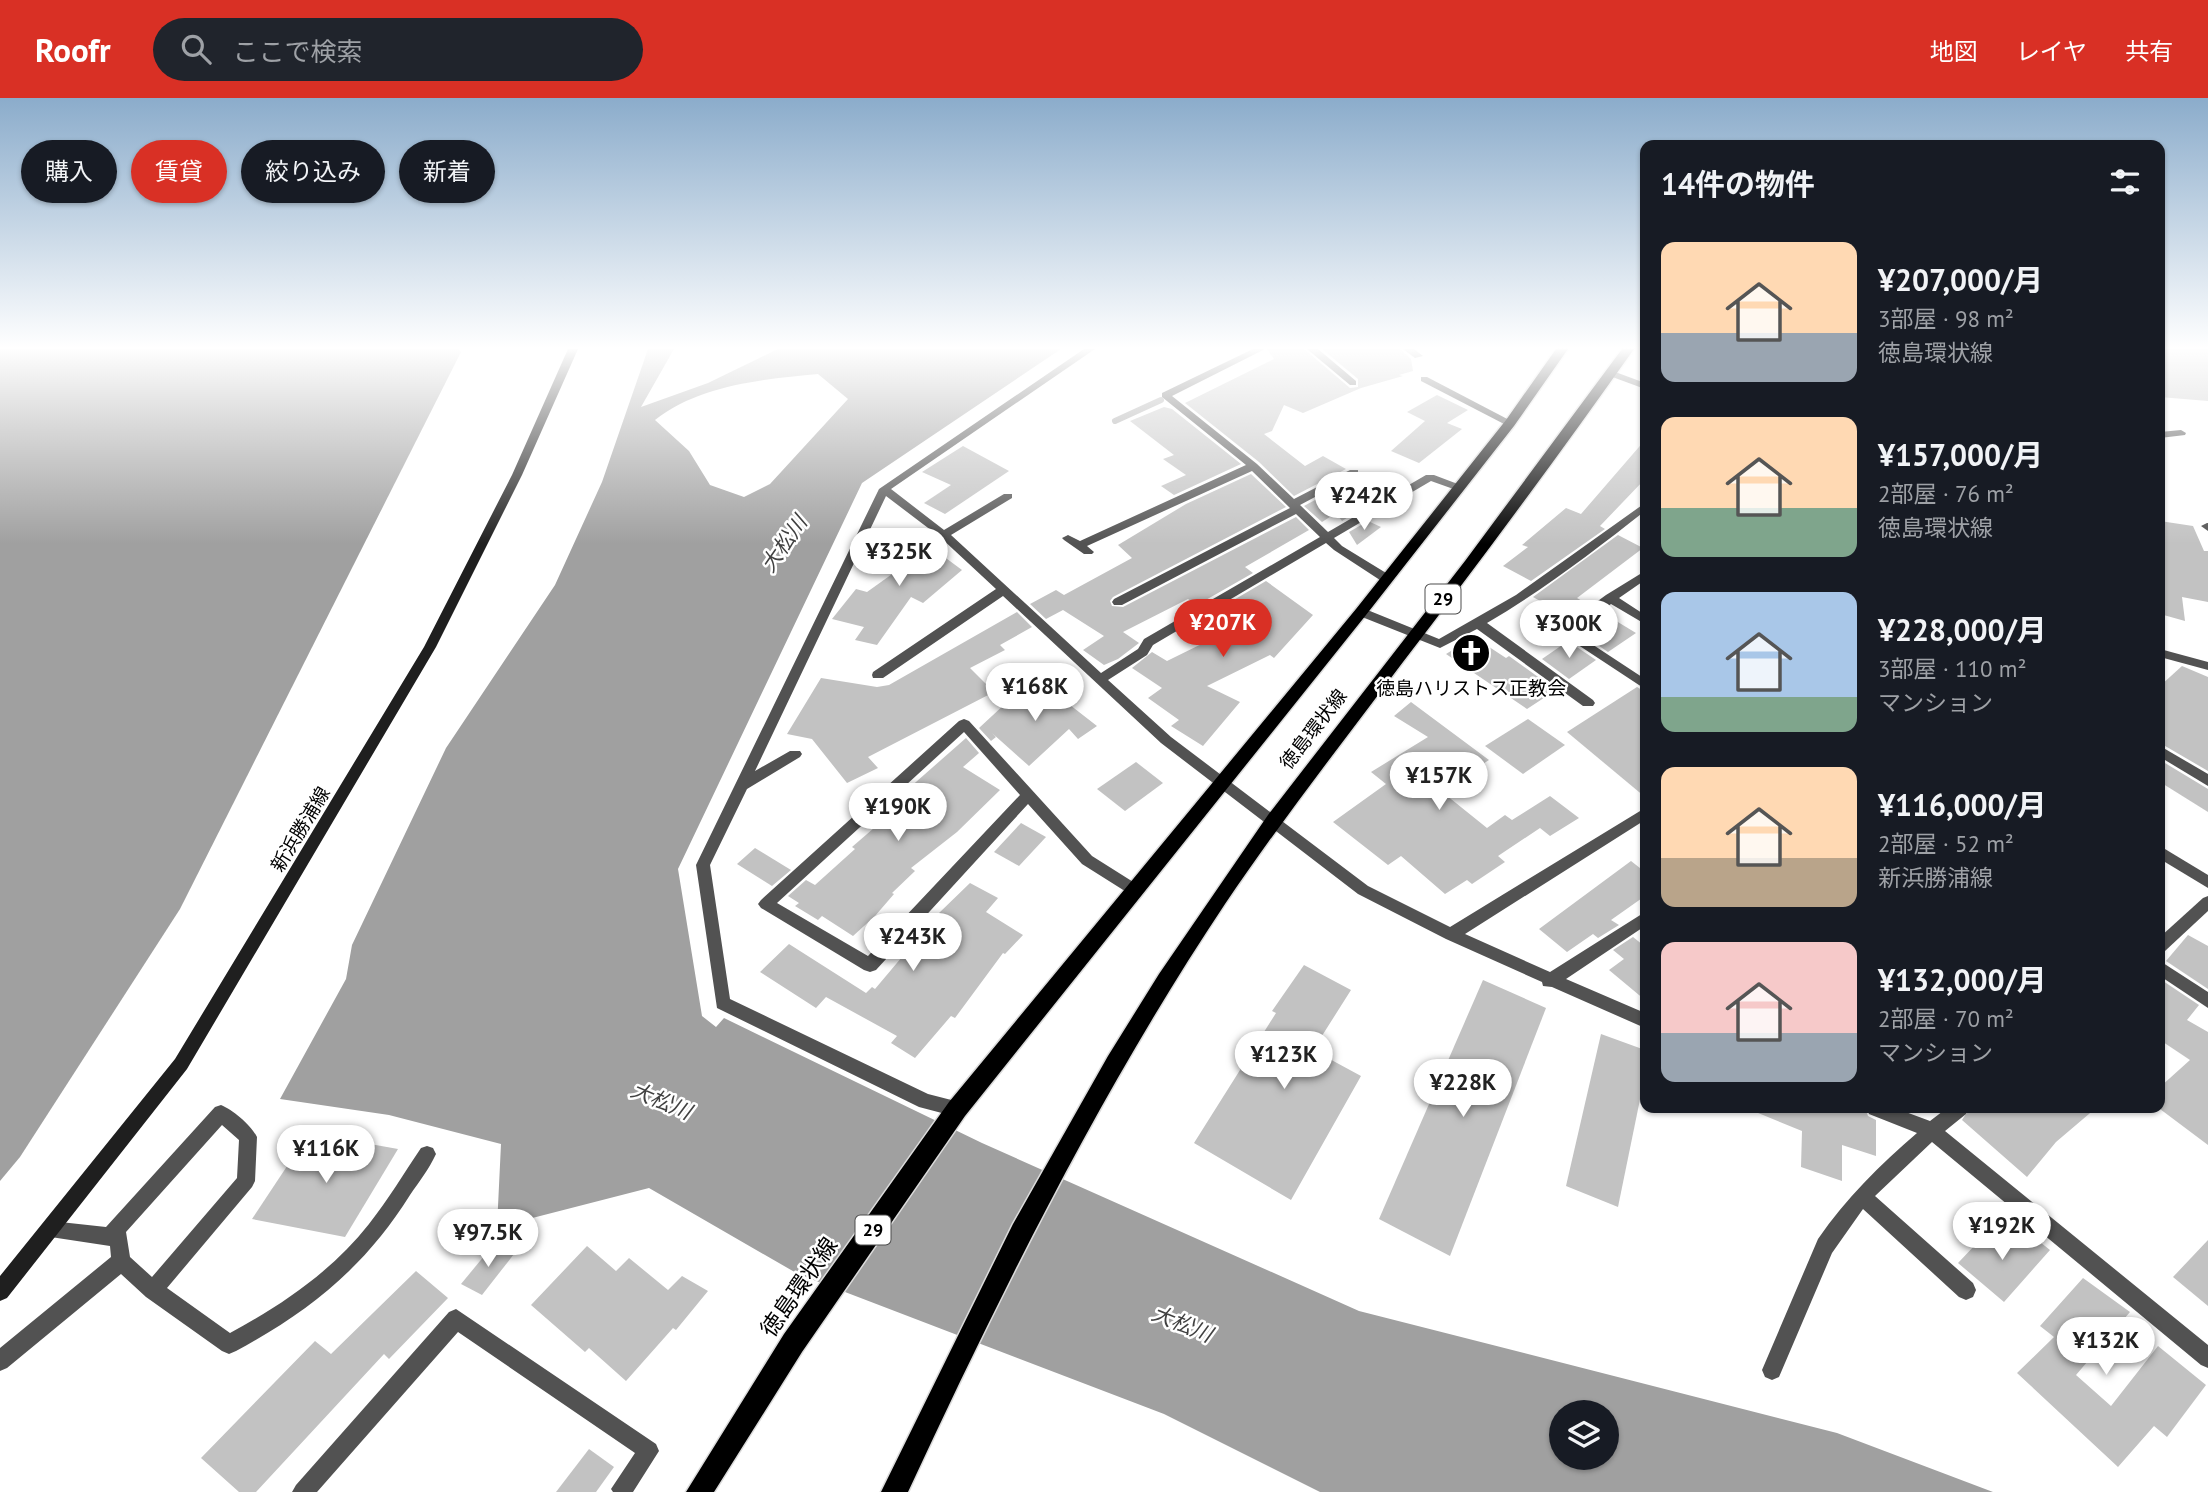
<!DOCTYPE html>
<html lang="ja">
<head>
<meta charset="utf-8">
<style>
  body { margin:0; font-family:"PT Sans","Noto Sans JP",sans-serif; background:#20242c; color:#f1f3f6; height:100vh; display:flex; flex-direction:column; font-size:26px; white-space:nowrap }
  * { box-sizing:border-box; margin:0 }
  p { font-size:23px; color:#9ea1a6 }
  .icon { flex:none; width:38px; height:38px; fill:none; stroke:currentColor; stroke-width:2; stroke-linecap:round; stroke-linejoin:round }
  .map { position:relative; flex:1; overflow:hidden }
  .side { position:absolute; left:1640px; top:42px; width:525px; height:973px; display:flex; flex-direction:column; background:#171b24; border-radius:14px; box-shadow:0 2px 5px #0004 }
  .side>* { flex:none }
  .banner { position:absolute; left:21px; top:42px; width:665px; height:63px; display:flex; gap:14px }
  .controls { position:absolute; left:1549px; top:1302px; display:grid; gap:14px }
  .controls a { display:grid; place-items:center; width:70px; height:70px; border-radius:50%; background:#171b24; box-shadow:0 2px 5px #0004; font-size:35px }
  .price { position:absolute; translate:-50% -60px; padding:0 16px; border-radius:24px; background:#fff; color:#222; font-size:23px; line-height:46px; filter:drop-shadow(0 2px 4px #0008) }
  .price::after { content:''; position:absolute; left:50%; top:42px; width:21px; height:16px; margin-left:-10px; background:inherit; clip-path:polygon(0 0,100% 0,50% 100%) }
  .price.active { background:#d93025; color:#fff }
  ul { padding:0; list-style:none }
  li { display:flex; align-items:center; gap:21px; height:175px; padding:0 21px }
  li span { display:grid; place-items:center; flex:none; width:196px; height:140px; border-radius:14px; color:#555 }
  li>.icon { margin-inline-start:auto }
  span .icon { width:84px; height:84px; fill:#fffc; stroke-width:1 }
  li b { font-size:30px }
  h2 { display:flex; justify-content:space-between; align-items:center; height:84px; padding:0 21px; font-size:30px }
  .chip { padding:0 24px; border-radius:32px; background:#171b24; box-shadow:0 2px 5px #0004; font-size:24px; line-height:63px }
  .chip.active { background:#d93025; color:#fff }
  header { display:flex; align-items:center; gap:42px; box-sizing:border-box; height:98px; padding:0 35px; background:#d93025; color:#fff }
  header strong { font-size:33px }
  nav { display:flex; gap:38px; margin-inline-start:auto; font-size:24px }
  .search { width:490px; height:63px; background:#20242c; display:flex; align-items:center; gap:18px; box-sizing:border-box; padding:0 24px; border-radius:38px; color:#9ea1a6; font-size:26px }
  .map>svg:first-child { display:block }
</style>
</head>
<body>
<header>
<strong>Roofr</strong>
<div class="search"><svg class="icon" aria-label="search" viewBox="0 0 24 24"><circle cx="10" cy="10" r="6"/><path d="M15 15l6 6"/></svg>ここで検索</div>
<nav><a>地図</a><a>レイヤ</a><a>共有</a></nav>
</header>
<div class="map">
<svg width="2208" height="1394" viewBox="0 0 2208 1394">
  <rect width="100%" height="100%" fill="#fff"/>
  <g fill="#a0a0a0" fill-rule="evenodd">
    <polygon points="0,251 459,251 461,254 180,811 20,1059 0,1083"/>
    <path d="M648 251H674L641 309 708 285 778 251H1061L862 385 678 771 702 918 716 929 724 920 982 1045 1359 1213 1837 1335 1993 1394H1320L1164 1316 798 1176 649 1090 497 1129 501 1046 389 1017 280 1001 346 881 352 847 446 650 555 487 602 384ZM818 276 848 301 770 386 744 399 710 387 689 353 655 322C699 287 764 281 818 276ZM1561 1314H1606V1360H1561Z"/>
  </g>
  <g fill="none" stroke-linecap="round" stroke-linejoin="round">
    <polyline stroke="#a0a0a0" stroke-width="6" points="1115,323 1161,302"/>
  </g>
  <g fill="#c2c2c2">
    <polygon points="1267,251 1304,251 1350,290 1358,289 1358,281 1322,251 1400,251 1411,261 1413,273 1399,277 1403,278 1361,290 1303,315 1284,307 1272,333 1264,336 1305,368 1323,358 1346,371 1294,398 1259,364 1185,305 1274,261"/>
    <polygon points="2160,251 2208,251 2208,303 2160,299"/>
    <polygon points="1437,297 1468,312 1447,325 1462,331 1419,365 1391,353 1425,323 1407,314"/>
    <polygon points="1164,309 1172,311 1241,366 1174,397 1161,388 1186,377 1163,361 1174,357 1130,323"/>
    <polygon points="1645,342 1645,381 1600,428 1605,431 1531,483 1503,468 1528,449 1522,447 1566,410 1581,416"/>
    <polygon points="963,348 1009,373 945,416 924,405 951,387 922,374"/>
    <polygon points="1251,376 1286,409 1113,499 1110,503 1112,508 1123,509 1296,419 1309,432 1245,469 1253,475 1197,507 1188,501 1123,534 1139,545 1118,561 1104,567 1083,552 1104,538 1063,512 1046,521 1030,506 1056,492 1064,497 1132,460 1118,447 1186,406"/>
    <polygon points="1359,378 1382,390 1346,413 1353,416 1342,423 1336,415 1322,424 1304,408"/>
    <polygon points="1368,423 1381,429 1357,447 1349,434"/>
    <polygon points="2160,423 2193,428 2204,453 2208,453 2208,504 2182,499 2185,523 2160,516"/>
    <polygon points="916,433 942,446 935,452 962,472 923,505 911,499 877,547 855,542 864,529 832,521 856,491 867,494 909,464 888,453"/>
    <polygon points="1618,437 1643,450 1577,500 1589,507 1570,520 1533,499"/>
    <polygon points="1266,483 1313,517 1274,560 1270,557 1207,588 1240,604 1203,648 1171,628 1179,622 1148,600 1162,590 1132,570 1152,554 1167,563 1232,531 1210,516"/>
    <polygon points="1017,514 1032,529 1000,547 1005,552 970,570 994,594 868,659 878,670 847,685 812,641 787,636 821,580 877,589 889,587"/>
    <polygon points="1603,515 1636,535 1608,554 1580,535 1588,530 1584,528"/>
    <polygon points="1474,539 1506,560 1509,558 1556,592 1527,611 1446,556"/>
    <polygon points="1568,543 1596,562 1569,581 1542,561"/>
    <polygon points="2182,568 2208,579 2208,673 2160,645 2160,588"/>
    <polygon points="1043,586 1097,628 1078,641 1069,631 1029,668 992,635 996,639 991,643 979,630 1006,605"/>
    <polygon points="1637,589 1645,594 1645,699 1567,634"/>
    <polygon points="1411,604 1489,662 1441,693 1487,730 1505,717 1512,722 1550,698 1579,720 1550,738 1540,730 1498,758 1505,764 1472,786 1467,782 1445,796 1401,758 1388,767 1333,724 1386,686 1371,674 1428,639 1394,618"/>
    <polygon points="1528,621 1565,647 1523,676 1485,648"/>
    <polygon points="966,640 979,655 963,669 1000,692 957,734 911,770 915,773 892,795 894,796 875,818 853,838 822,818 818,822 795,808 799,805 788,798 806,782 815,787 855,751 852,749 889,717 883,713"/>
    <polygon points="2160,662 2208,691 2208,714 2160,684"/>
    <polygon points="1136,664 1163,685 1125,713 1097,691"/>
    <polygon points="1021,725 1046,739 1019,768 994,754"/>
    <polygon points="755,750 791,772 772,788 737,766"/>
    <polygon points="1631,763 1645,774 1645,798 1611,822 1619,827 1598,840 1593,836 1567,854 1539,831"/>
    <polygon points="970,785 998,800 986,814 1023,837 1005,856 1003,855 955,920 951,918 915,960 891,945 897,938 826,899 816,910 760,874 789,846 866,895 872,889 875,891 939,815"/>
    <polygon points="2188,837 2208,848 2208,891 2166,863"/>
    <polygon points="1633,839 1643,847 1645,845 1645,902 1609,872 1624,861 1613,852"/>
    <polygon points="1304,867 1351,892 1313,952 1361,978 1291,1102 1194,1045 1276,915 1272,913"/>
    <polygon points="2160,881 2199,907 2187,922 2208,934 2208,1047 2160,1011 2160,989 2190,962 2160,942"/>
    <polygon points="1483,882 1546,910 1450,1158 1379,1121"/>
    <polygon points="1601,936 1645,952 1645,977 1618,1109 1566,1088"/>
    <polygon points="1746,1010 1865,1010 1868,1018 1876,1022 1876,1058 1842,1047 1842,1083 1801,1069 1802,1033"/>
    <polygon points="1970,1010 2096,1010 2056,1044 2027,1079 1962,1022"/>
    <polygon points="309,1035 398,1051 345,1139 252,1121"/>
    <polygon points="1995,1126 2025,1150 2035,1140 2050,1152 2004,1204 1958,1165"/>
    <polygon points="2208,1142 2208,1208 2173,1179"/>
    <polygon points="494,1146 514,1156 482,1197 461,1186"/>
    <polygon points="587,1148 616,1173 629,1160 668,1192 682,1178 708,1193 676,1232 673,1230 626,1283 589,1250 585,1254 531,1207"/>
    <polygon points="416,1173 448,1200 389,1261 384,1256 256,1394 239,1394 201,1360 315,1243 331,1256"/>
    <polygon points="2083,1180 2130,1214 2076,1277 2111,1308 2158,1248 2206,1287 2167,1339 2154,1328 2118,1369 2017,1275 2054,1239 2040,1228"/>
    <polygon points="589,1351 614,1369 596,1394 556,1394"/>
  </g>
  <g fill="none" stroke-linecap="round" stroke-linejoin="round">
    <defs>
      <g id="primary">
        <polygon points="1556,251 1568,251 1514,328 1366,517 965,1018 802,1254 714,1394 686,1394 784,1236 949,1004 1356,511 1506,322"/>
        <path d="M1622 251H1634C1559 357 1482 461 1403 564 1343 644 1281 723 1225 806 1101 992 1002 1192 908 1394H881L1013 1126 1108 958 1159 876 1268 717 1465 463Z"/>
      </g>
    </defs>
    <use href="#primary" stroke="#dbdbdb" stroke-width="3"/>
    <g fill="#525252" fill-rule="evenodd">
      <polygon points="1084,251 1095,251 891,391 944,432 1004,396 1012,396 1012,400 951,437 1101,575 1138,551 1144,541 1320,439 1296,416 1122,507 1114,507 1112,504 1114,501 1290,410 1252,373 1087,448 1094,454 1092,456 1084,456 1064,442 1062,440 1068,437 1080,443 1246,367 1162,299 1162,295 1253,251 1265,251 1172,298 1257,366 1294,401 1350,372 1358,372 1358,376 1300,407 1328,434 1426,377 1434,377 1463,388 1464,390 1459,393 1431,383 1334,440 1342,448 1391,478 1391,484 1383,484 1334,452 1326,445 1153,547 1147,557 1108,582 1171,639 1368,788 1450,829 1645,710 1645,722 1465,836 1550,874 1645,814 1645,828 1566,881 1645,915 1645,930 1552,889 1543,888 1542,884 1446,841 1358,796 1161,645 1003,498 883,580 873,580 872,577 873,574 996,491 940,439 886,398 755,673 790,653 800,653 802,656 800,659 747,691 710,767 730,901 928,996 963,1005 966,1011 963,1017 957,1019 919,1009 717,910 696,767 879,391"/>
      <polygon points="1307,251 1318,251 1356,283 1356,287 1350,287"/>
      <polygon points="1403,251 1414,251 1423,258 1415,260"/>
      <polygon points="1610,272 1645,285 1645,291 1607,277 1605,275"/>
      <polygon points="1421,279 1427,279 1515,325 1506,327 1421,283"/>
      <polygon points="2181,332 2186,335 2185,337 2160,340 2160,334"/>
      <path d="M1645 405V413C1594 453 1542 493 1487 525L1593 602 1595 605 1593 608H1583L1477 531 1440 550 1357 517 1355 514 1357 511H1365L1439 541 1516 497Z"/>
      <polygon points="2207,425 2208,425 2208,433 2201,428"/>
      <polygon points="1645,473 1645,482 1619,500 1645,517 1645,526 1611,506 1572,533 1645,581 1645,591 1557,533 1606,497"/>
      <polygon points="2160,551 2208,564 2208,572 2160,559"/>
      <path d="M964 621 969 623 1092 758 1138 787 1140 791 1138 795H1128L1082 766 1028 706 876 872 870 874 864 872 761 810 758 806 761 802 959 623ZM964 634 1020 697 868 858 777 805Z"/>
      <polygon points="2160,648 2208,676 2208,688 2160,659"/>
      <polygon points="2160,748 2208,777 2208,790 2160,761"/>
      <polygon points="2208,798 2208,813 2165,853 2160,854 2160,839 2203,800"/>
      <polygon points="2160,863 2208,894 2208,910 2160,878"/>
      <path d="M221 1007C233 1012 251 1027 257 1039L255 1083 252 1089 167 1190 230 1235C282 1207 332 1173 369 1126 388 1102 404 1075 421 1050L427 1048 433 1050 436 1056C429 1071 419 1084 410 1097 365 1169 310 1213 236 1253L229 1256 222 1253 146 1199 121 1176 7 1270 0 1273V1250L111 1159 110 1148 44 1138 42 1132 44 1126 51 1123 106 1129 215 1009ZM222 1027 239 1042 237 1080 152 1179 130 1159 126 1134Z"/>
      <path d="M1867 1010H1895L1930 1023 1947 1010H1968L1966 1016 1945 1033 2208 1247V1270L2201 1267 1932 1044 1875 1098 1973 1185 1976 1192 1973 1199 1966 1202 1959 1199 1863 1111 1832 1155 1779 1279 1772 1282 1765 1279 1762 1272 1818 1141C1846 1100 1880 1067 1917 1035L1869 1016Z"/>
      <polygon points="456,1211 656,1346 659,1353 633,1394 613,1394 611,1391 635,1355 458,1234 317,1394 292,1394 296,1387 449,1214"/>
    </g>
    <polygon fill="#1f1f1f" fill-rule="evenodd" points="568,251 578,251 522,377 436,549 187,971 7,1200 0,1203 0,1178 175,961 424,549 512,377"/>
    <use href="#primary" fill="#000" fill-rule="evenodd"/>
  </g>
  <linearGradient id="sky" x2="0" y2="1"><stop stop-color="#8baccb"/><stop offset="0.56" stop-color="#fff"/><stop offset="1" stop-color="#fff" stop-opacity="0"/></linearGradient>
  <rect width="2208" height="446" fill="url(#sky)"/>
  <defs>
    <symbol id="church-disc" viewBox="-11 -11 22 22"><circle r="9.5" fill="#000" stroke="#fff"/><path d="M-1.2-6h2.4v3.5h3.3v2.4h-3.3V6h-2.4V-.1h-3.3v-2.4h3.3Z" fill="#fff"/></symbol>
  </defs>
  <g fill-rule="evenodd">
    <use href="#church-disc" x="1449" y="533" width="44" height="44"/>
  </g>
  <g text-anchor="middle" stroke-width="5" stroke-linejoin="round" paint-order="stroke">
    <g fill="#fff" stroke="#4c4c4c" stroke-width="2">
      <rect x="1425.5" y="486.5" width="35" height="29" rx="5"/>
      <rect x="855.5" y="1117.5" width="35" height="29" rx="5"/>
    </g>
    <g font-size="18" font-weight="bold" fill="#000">
      <text x="1443" y="507">29</text>
      <text x="873" y="1138">29</text>
    </g>
    <g font-size="19" fill="#000" stroke="#fff">
      <text x="1471" y="597">徳島ハリストス正教会</text>
    </g>
    <g font-size="19" fill="#000" stroke="#fff">
      <text transform="translate(1313 631) rotate(-52)" y="7">徳島環状線</text>
      <text transform="translate(300 731) rotate(-59)" y="7">新浜勝浦線</text>
    </g>
    <g font-size="21" font-style="italic" fill="#414141" stroke="#fff">
      <text transform="translate(784 446) rotate(-55)" y="7">大松川</text>
      <text transform="translate(661 1003) rotate(23)" y="7">大松川</text>
      <text transform="translate(1182 1226) rotate(22)" y="7">大松川</text>
    </g>
    <g font-size="23" fill="#000" stroke="#fff">
      <text transform="translate(799 1189) rotate(-55)" y="8">徳島環状線</text>
    </g>
  </g>
</svg>
<div class="controls">
<a><svg class="icon" aria-label="layers" viewBox="0 0 24 24"><path d="M12 4l9 5-9 5-9-5zM3 14l9 5 9-5"/></svg></a>
</div>
<b class="price" style="left:1364px;top:434px">¥242K</b>
<b class="price" style="left:899px;top:490px">¥325K</b>
<b class="price active" style="left:1223px;top:561px">¥207K</b>
<b class="price" style="left:1569px;top:562px">¥300K</b>
<b class="price" style="left:1035px;top:625px">¥168K</b>
<b class="price" style="left:1439px;top:714px">¥157K</b>
<b class="price" style="left:898px;top:745px">¥190K</b>
<b class="price" style="left:913px;top:875px">¥243K</b>
<b class="price" style="left:1284px;top:993px">¥123K</b>
<b class="price" style="left:1463px;top:1021px">¥228K</b>
<b class="price" style="left:326px;top:1087px">¥116K</b>
<b class="price" style="left:2002px;top:1164px">¥192K</b>
<b class="price" style="left:488px;top:1171px">¥97.5K</b>
<b class="price" style="left:2106px;top:1279px">¥132K</b>
<div class="banner">
<a class="chip">購入</a>
<a class="chip active">賃貸</a>
<a class="chip">絞り込み</a>
<a class="chip">新着</a>
</div>
<section class="side">
<h2>14件の物件<svg class="icon" aria-label="filters" viewBox="0 0 24 24"><path d="M4 7h16M4 17h16"/><circle cx="9" cy="7" r="2"/><circle cx="15" cy="17" r="2"/></svg></h2>
<ul>
<li><span style="background:linear-gradient(#ffd9b3 65%,#9aa5b1 0)"><svg class="icon" aria-label="home" viewBox="0 0 24 24"><path d="M3 11l9-7 9 7M6 9v11h12V9"/></svg></span><div><b>¥207,000/月</b><p>3部屋 · 98 m²</p><p>徳島環状線</p></div></li>
<li><span style="background:linear-gradient(#ffd9b3 65%,#7fa58c 0)"><svg class="icon" aria-label="home" viewBox="0 0 24 24"><path d="M3 11l9-7 9 7M6 9v11h12V9"/></svg></span><div><b>¥157,000/月</b><p>2部屋 · 76 m²</p><p>徳島環状線</p></div></li>
<li><span style="background:linear-gradient(#a9c7e8 75%,#7fa58c 0)"><svg class="icon" aria-label="home" viewBox="0 0 24 24"><path d="M3 11l9-7 9 7M6 9v11h12V9"/></svg></span><div><b>¥228,000/月</b><p>3部屋 · 110 m²</p><p>マンション</p></div></li>
<li><span style="background:linear-gradient(#ffd9b3 65%,#b9a48a 0)"><svg class="icon" aria-label="home" viewBox="0 0 24 24"><path d="M3 11l9-7 9 7M6 9v11h12V9"/></svg></span><div><b>¥116,000/月</b><p>2部屋 · 52 m²</p><p>新浜勝浦線</p></div></li>
<li><span style="background:linear-gradient(#f6c9c9 65%,#9aa5b1 0)"><svg class="icon" aria-label="home" viewBox="0 0 24 24"><path d="M3 11l9-7 9 7M6 9v11h12V9"/></svg></span><div><b>¥132,000/月</b><p>2部屋 · 70 m²</p><p>マンション</p></div></li>
</ul>
</section>
</div>
</body>
</html>
